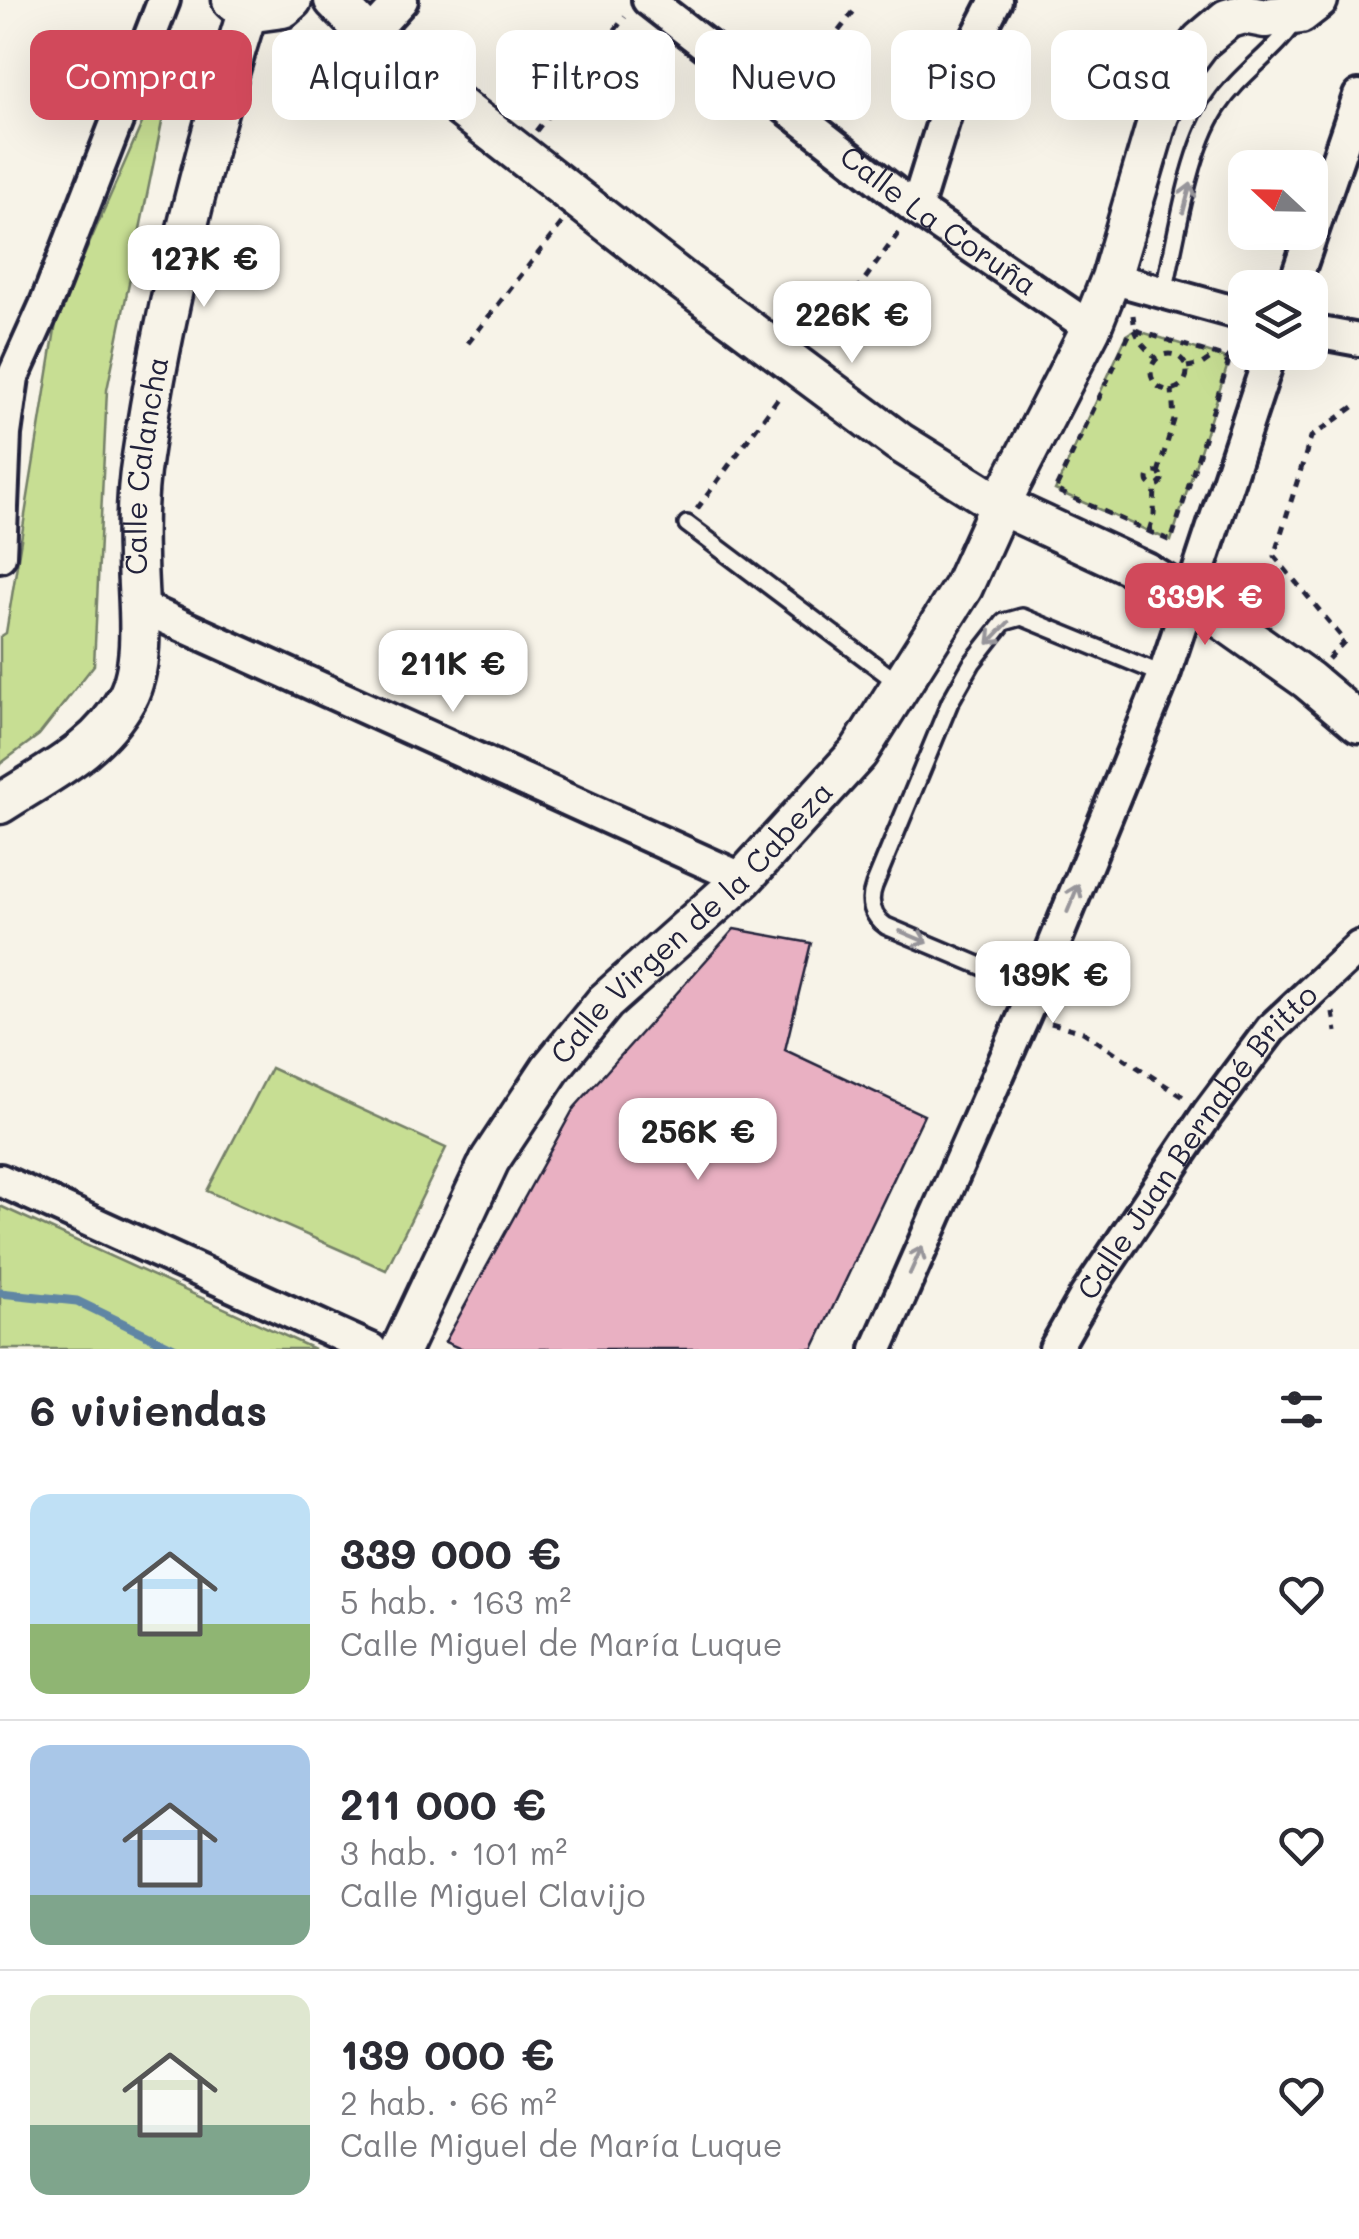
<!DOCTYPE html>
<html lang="es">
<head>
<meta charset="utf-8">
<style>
  body { margin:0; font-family:Mali,sans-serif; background:#f7f7f7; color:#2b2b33; height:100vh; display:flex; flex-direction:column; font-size:38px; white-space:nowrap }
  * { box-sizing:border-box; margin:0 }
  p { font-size:32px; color:#7c7c81 }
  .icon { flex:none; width:55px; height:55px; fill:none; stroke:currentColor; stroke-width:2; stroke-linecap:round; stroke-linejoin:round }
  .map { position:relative; height:1349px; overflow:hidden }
  .side { display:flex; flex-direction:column; background:#fff; flex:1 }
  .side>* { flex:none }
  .banner { position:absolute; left:30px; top:30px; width:1300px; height:90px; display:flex; gap:20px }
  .needle { width:65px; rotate:292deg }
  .tools { position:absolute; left:1228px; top:150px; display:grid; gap:20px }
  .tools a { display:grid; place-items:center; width:100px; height:100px; border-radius:20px; background:#fff; box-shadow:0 10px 40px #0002; font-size:50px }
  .price { position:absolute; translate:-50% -85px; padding:0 22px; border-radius:20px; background:#fff; color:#222; font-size:32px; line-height:65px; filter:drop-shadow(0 2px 5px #0008) }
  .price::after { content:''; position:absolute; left:50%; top:60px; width:30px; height:22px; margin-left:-15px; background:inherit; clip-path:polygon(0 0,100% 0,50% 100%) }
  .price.on { background:#d1495b; color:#fff }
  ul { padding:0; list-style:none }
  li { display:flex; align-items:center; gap:30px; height:250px; padding:0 30px }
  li+li { border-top:2px solid #e1e1e2 }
  li span { display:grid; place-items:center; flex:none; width:280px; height:200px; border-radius:20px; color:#555 }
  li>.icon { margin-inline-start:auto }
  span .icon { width:120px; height:120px; fill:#fffc; stroke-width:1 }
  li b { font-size:42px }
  h2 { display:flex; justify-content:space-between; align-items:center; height:120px; padding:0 30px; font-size:42px }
  .tag { padding:0 35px; border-radius:20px; background:#fff; box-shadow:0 10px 40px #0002; font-size:35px; line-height:90px }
  .tag.on { background:#d1495b; color:#fff }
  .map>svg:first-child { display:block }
</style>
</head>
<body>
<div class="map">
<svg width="1359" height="1349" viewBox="0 0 1359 1349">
  <rect width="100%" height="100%" fill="#f7f3e8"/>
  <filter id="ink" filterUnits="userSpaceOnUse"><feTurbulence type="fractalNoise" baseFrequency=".01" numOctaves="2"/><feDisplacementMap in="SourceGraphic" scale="20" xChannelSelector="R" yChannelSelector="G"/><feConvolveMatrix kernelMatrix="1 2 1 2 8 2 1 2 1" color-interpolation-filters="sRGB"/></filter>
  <g filter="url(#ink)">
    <g fill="#c7de93" stroke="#748067" stroke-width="2.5">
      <polygon points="179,39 107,390 94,665 39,735 0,764 0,637 6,633 57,317"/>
      <polygon points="1135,330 1223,357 1228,364 1171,541 1055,490 1127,335"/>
      <polygon points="271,1068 446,1148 386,1270 207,1191"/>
      <polygon points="0,1206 314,1349 0,1349"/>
    </g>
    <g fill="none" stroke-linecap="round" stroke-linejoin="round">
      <polyline stroke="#6086a4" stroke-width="9" points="0,1293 77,1301 176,1349"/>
    </g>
    <polygon fill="#e9b0c2" stroke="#22223b" stroke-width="2.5" points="734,929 811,943 785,1050 924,1115 813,1349 461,1349 445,1342 574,1108"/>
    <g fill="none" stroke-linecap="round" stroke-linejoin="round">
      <defs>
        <g id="service">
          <path d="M1164 293C1176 240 1188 153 1217 108 1241 71 1276 53 1298 17"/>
          <polyline points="687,524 901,685"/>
          <path d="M1036 989 886 926C872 916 868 902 874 886L950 702 972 663 1004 622 1022 617 1164 675"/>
        </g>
        <g id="minor">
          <path id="s1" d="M648 0 916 209 1091 328"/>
          <polyline points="369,36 402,0"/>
          <polyline points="916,209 958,74 996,0"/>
          <polyline points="1111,278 1245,315"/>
          <polyline points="1293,288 1359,96"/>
          <polyline points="1310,331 1359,340"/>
          <polyline points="0,556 5,434 13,377 45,306 164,0"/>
          <polyline points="139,606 743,879"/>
          <polyline points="0,1180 371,1349"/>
          <polyline points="877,1349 1036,989 1164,675 1271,352"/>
          <path id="s2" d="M1055 1349 1086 1295 1208 1113 1271 1029 1359 947"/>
        </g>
        <g id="tertiary">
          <polyline points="232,0 247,13 283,8 292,0"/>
          <polyline points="334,0 369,36 679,278 899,442 1000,505 1145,572 1219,617 1308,680 1359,723"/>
          <path id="s3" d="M0 804C47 773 98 751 127 698 147 660 137 598 137 556 136 524 137 488 142 457 164 306 202 158 247 13"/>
          <path id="s4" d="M401 1349 490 1160 551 1068 605 1002 743 879 858 753 963 587 1000 505 1091 328 1111 278 1159 115 1183 65 1201 41 1227 19 1244 14 1265 18 1300 14 1318 0"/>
        </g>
      </defs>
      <use href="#service" stroke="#22223b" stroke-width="22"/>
      <use href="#minor" stroke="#22223b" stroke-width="38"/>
      <use href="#tertiary" stroke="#22223b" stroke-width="45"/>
      <g stroke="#22223b" stroke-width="5" stroke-dasharray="8 8" stroke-linecap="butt">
        <polyline points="800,82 854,11"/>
        <polyline points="536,131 625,17"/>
        <polyline points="1133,315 1135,330 1223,357 1228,364 1171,541 1055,490 1131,331 1135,330 1141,343 1156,359"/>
        <polyline points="468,343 562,223"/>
        <polyline points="818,343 900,231"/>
        <circle cx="1169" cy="372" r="18"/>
        <polyline points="1226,360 1241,344"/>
        <polyline points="1187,367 1202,364 1215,355"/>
        <circle cx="1155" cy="479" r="7"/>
        <polyline points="1158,473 1174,420 1172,389"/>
        <polyline points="697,509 782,393"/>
        <polyline points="1149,531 1154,515 1155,486"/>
        <polyline points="1328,659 1345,641 1274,556 1311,437 1359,403"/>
        <polyline points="1333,1012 1336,1032"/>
        <polyline points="1051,1023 1083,1032 1185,1098"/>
      </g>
      <use href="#service" stroke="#f7f3e8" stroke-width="15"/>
      <use href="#minor" stroke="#f7f3e8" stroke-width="30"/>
      <use href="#tertiary" stroke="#f7f3e8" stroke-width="38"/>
    </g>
    <defs><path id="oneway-shaft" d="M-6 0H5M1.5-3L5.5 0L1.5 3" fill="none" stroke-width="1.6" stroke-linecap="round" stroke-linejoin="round" transform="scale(2.5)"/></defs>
    <g stroke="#97959a">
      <use href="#oneway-shaft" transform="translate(1187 198) rotate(-75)"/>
      <use href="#oneway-shaft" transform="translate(998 633) rotate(134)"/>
      <use href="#oneway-shaft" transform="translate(1073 898) rotate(-68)"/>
      <use href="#oneway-shaft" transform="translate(914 937) rotate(23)"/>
      <use href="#oneway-shaft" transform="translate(916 1260) rotate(-66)"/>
    </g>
  </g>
  <g text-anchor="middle" stroke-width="8" stroke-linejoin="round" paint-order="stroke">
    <g font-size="30" fill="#22223b" stroke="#f7f3e8">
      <text dy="10" stroke="none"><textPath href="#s1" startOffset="365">Calle La Coruña</textPath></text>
      <text dy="10" stroke="none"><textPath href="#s3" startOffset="402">Calle Calancha</textPath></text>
      <text dy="10" stroke="none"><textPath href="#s4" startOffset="522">Calle Virgen de la Cabeza</textPath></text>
      <text dy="10" stroke="none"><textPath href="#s2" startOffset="252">Calle Juan Bernabé Britto</textPath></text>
    </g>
  </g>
</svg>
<div class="tools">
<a><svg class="needle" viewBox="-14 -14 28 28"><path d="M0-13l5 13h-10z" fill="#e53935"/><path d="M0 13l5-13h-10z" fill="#7c7c81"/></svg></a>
<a><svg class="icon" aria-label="layers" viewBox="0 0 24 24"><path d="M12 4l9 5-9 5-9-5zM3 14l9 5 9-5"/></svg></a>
</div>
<b class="price" style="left:204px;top:310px">127K €</b>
<b class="price" style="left:852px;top:366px">226K €</b>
<b class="price on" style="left:1205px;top:648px">339K €</b>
<b class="price" style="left:453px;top:715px">211K €</b>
<b class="price" style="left:1053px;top:1026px">139K €</b>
<b class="price" style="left:698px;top:1183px">256K €</b>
<div class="banner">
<a class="tag on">Comprar</a>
<a class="tag">Alquilar</a>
<a class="tag">Filtros</a>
<a class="tag">Nuevo</a>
<a class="tag">Piso</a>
<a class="tag">Casa</a>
</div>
</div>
<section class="side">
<h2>6 viviendas<svg class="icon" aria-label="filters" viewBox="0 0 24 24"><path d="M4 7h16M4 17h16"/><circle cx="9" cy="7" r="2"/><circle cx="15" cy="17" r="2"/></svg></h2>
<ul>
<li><span style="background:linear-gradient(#bfe0f5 65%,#8fb573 0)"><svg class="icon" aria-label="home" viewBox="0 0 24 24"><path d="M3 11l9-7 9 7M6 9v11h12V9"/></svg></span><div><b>339 000 €</b><p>5 hab. · 163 m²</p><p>Calle Miguel de María Luque</p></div><svg class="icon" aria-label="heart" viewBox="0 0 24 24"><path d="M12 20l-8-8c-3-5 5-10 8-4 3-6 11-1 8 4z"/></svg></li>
<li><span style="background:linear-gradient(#a9c7e8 75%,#7fa58c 0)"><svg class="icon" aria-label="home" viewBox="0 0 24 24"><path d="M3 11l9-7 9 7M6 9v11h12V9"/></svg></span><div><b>211 000 €</b><p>3 hab. · 101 m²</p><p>Calle Miguel Clavijo</p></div><svg class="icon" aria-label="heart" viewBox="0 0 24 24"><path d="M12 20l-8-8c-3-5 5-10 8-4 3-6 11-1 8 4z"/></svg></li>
<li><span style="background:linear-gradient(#dfe7d0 65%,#7fa58c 0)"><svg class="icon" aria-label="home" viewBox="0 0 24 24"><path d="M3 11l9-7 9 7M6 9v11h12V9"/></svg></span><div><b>139 000 €</b><p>2 hab. · 66 m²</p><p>Calle Miguel de María Luque</p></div><svg class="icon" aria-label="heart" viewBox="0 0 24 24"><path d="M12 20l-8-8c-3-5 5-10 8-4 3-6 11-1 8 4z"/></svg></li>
</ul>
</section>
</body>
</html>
